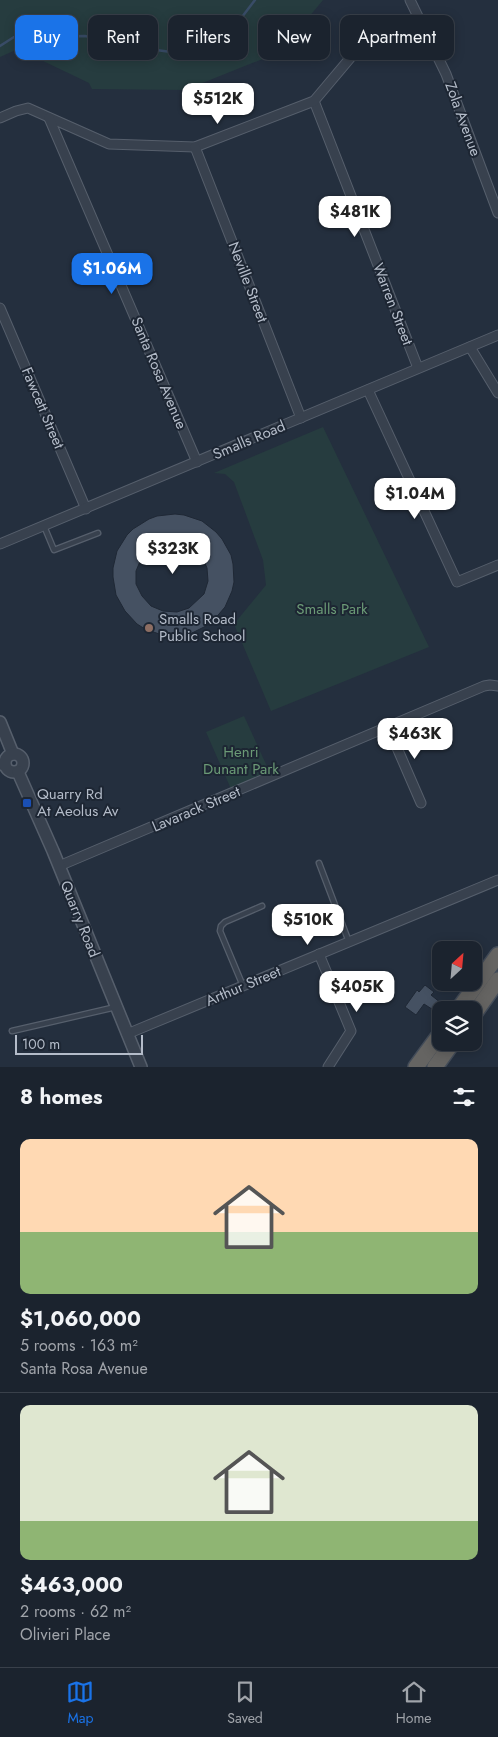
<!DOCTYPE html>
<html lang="en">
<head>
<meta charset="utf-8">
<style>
  body { margin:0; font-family:Jost,sans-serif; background:#282f3a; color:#f1f3f6; height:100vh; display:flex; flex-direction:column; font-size:19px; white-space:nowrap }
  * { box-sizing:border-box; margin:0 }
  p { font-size:16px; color:#a0a4aa }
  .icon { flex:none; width:28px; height:28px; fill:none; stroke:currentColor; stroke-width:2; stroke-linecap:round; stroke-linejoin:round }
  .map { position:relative; height:1067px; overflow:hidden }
  .drawer { display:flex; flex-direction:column; background:#1b232e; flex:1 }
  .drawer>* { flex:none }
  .guide { position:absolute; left:15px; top:15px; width:469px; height:45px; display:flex; gap:10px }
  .needle { width:32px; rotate:26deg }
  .controls { position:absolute; left:432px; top:941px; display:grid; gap:10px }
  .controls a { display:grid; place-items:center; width:50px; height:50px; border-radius:10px; background:#1b232e; box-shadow:0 2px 12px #0003,0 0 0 1px #39404a; font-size:25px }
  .scale { position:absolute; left:15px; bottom:12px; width:128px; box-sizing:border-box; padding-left:5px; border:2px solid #b4bcc9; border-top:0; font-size:14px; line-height:18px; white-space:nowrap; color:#b4bcc9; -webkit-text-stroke:4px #1d2633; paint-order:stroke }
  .price { position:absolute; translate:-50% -42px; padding:0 11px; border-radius:10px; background:#fff; color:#222; font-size:16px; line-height:32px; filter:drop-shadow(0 1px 2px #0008) }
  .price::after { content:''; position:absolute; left:50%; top:30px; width:15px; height:11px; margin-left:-8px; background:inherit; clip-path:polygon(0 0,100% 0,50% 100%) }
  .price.current { background:#1a73e8; color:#fff }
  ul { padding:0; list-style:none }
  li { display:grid; align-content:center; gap:10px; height:265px; padding:0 20px }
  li+li { border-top:1px solid #39404a }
  li span { display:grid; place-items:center; height:155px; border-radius:10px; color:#555 }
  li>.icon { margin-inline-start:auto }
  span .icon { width:90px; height:90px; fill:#fffc; stroke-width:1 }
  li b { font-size:21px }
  h2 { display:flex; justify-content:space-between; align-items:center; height:60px; padding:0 20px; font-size:21px }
  .chip { padding:0 18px; border-radius:10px; background:#1b232e; box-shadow:0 2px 12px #0003,0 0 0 1px #39404a; font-size:18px; line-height:45px }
  .chip.current { background:#1a73e8; color:#fff }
  .tab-bar { display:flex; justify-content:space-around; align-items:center; height:70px; border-top:1px solid #39404a; background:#1b232e; font-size:14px; color:#a0a4aa }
  .tab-bar a { display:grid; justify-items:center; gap:2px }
  .tab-bar .current { color:#1a73e8 }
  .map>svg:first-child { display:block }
</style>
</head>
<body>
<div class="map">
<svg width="498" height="1067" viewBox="0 0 498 1067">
  <rect width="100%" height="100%" fill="#242f3e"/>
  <g fill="#263c3f">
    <polygon points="0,0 323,0 280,52 190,88 184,90 92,89 89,83 18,49 0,57"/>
    <polygon points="323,427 429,647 271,711 234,624 266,585 263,560 234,482 225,474 214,473"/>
    <polygon points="244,716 270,773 231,789 206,732"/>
  </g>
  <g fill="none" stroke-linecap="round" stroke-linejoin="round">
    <polyline stroke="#394c67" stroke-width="2.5" points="0,46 14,37 85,36 135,47 178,53 205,42 222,37 232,30 255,0"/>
  </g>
  <g fill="#455162" stroke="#1f2835" fill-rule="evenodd">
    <path d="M175 514 184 515 202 521 216 532 222 539 231 555 233 564 234 582 232 591 225 607 213 621 206 626 190 634 172 636 162 635 145 629 137 624 125 611 116 595 113 577V568L117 551 127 535 133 529 149 519 157 516ZM167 540 180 541 193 546 202 556 207 568 208 581 204 594 189 608 177 612 163 611 151 606 142 596 136 584V571L144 552 154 544Z"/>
    <polygon points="425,985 434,992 431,995 441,1003 435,1011 424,1004 416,1015 405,1007 417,990 419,992"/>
  </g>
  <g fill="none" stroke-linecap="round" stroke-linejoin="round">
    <defs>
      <g id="service">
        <polyline points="44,526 54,550 98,533"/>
        <polyline points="319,863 349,942"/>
        <polyline points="243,986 220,931 221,926 225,922 262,906"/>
        <polyline points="12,1031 116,1007"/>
      </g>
      <g id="minor">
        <polyline points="410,0 446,74 498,213"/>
        <polyline points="314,101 418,368"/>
        <polyline points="0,118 16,111 28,108 109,144 195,147 314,101 362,44 420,23"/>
        <polyline points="49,118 197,462"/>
        <polyline points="195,147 301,418"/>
        <polyline points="0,308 86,509"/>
        <polyline points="470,347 498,393"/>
        <polyline points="368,390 457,582 498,565"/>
        <polyline points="0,544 498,335"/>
        <polyline points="388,727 421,803"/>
        <polyline points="0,765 5,765"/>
        <polyline points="59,866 484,686 490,685 498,686"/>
        <polyline points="319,954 351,1031 328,1067"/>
        <polyline points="127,1034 498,880"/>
      </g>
      <g id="tertiary">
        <polyline points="0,722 13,754"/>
        <circle cx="14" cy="763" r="9"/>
        <polyline points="18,772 53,851 141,1067"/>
      </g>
      <g id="trunk">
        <polyline points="458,1010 498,955"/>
        <polyline points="474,1014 498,980"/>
        <polyline points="416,1067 441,1033"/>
        <polyline points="435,1067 453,1042"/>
      </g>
    </defs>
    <use href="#service" stroke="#565f6c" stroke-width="7"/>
    <use href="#minor" stroke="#565f6c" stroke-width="11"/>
    <use href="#tertiary" stroke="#565f6c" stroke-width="14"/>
    <use href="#trunk" stroke="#434c59" stroke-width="18"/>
    <use href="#service" stroke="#38414e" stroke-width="4.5"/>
    <use href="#minor" stroke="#38414e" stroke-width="9"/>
    <use href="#tertiary" stroke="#38414e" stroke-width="11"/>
    <use href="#trunk" stroke="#656462" stroke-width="15"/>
  </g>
  <circle fill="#8d6e63" stroke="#1d2633" stroke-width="2" cx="149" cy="628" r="5"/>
  <rect fill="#1a4fb4" stroke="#1d2633" stroke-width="2" x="22" y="798" width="10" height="10" rx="2.5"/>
  <g text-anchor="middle" stroke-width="4" stroke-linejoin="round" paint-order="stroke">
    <g font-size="15" fill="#b4bcc9" stroke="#1d2633">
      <text transform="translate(463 119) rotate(70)" y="5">Zola Avenue</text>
      <text transform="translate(248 282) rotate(69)" y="5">Neville Street</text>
      <text transform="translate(393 304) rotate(69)" y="5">Warren Street</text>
      <text transform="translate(159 373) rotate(67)" y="5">Santa Rosa Avenue</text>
      <text transform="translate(43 408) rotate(67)" y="5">Fawcett Street</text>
      <text transform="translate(249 440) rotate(-23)" y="5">Smalls Road</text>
      <text transform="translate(196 809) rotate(-23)" y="5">Lavarack Street</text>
      <text transform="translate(80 919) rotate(68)" y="5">Quarry Road</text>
      <text transform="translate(243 986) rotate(-23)" y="5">Arthur Street</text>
    </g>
    <g font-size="15" fill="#6b9a76" stroke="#1d2633">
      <text x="332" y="614">Smalls Park</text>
      <text x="241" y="757">Henri<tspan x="241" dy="17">Dunant Park</tspan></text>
    </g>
    <g font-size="15" fill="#b4bcc9" stroke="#1d2633" text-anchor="start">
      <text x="159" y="624">Smalls Road<tspan x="159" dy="17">Public School</tspan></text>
      <text x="37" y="799">Quarry Rd<tspan x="37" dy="17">At Aeolus Av</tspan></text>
    </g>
  </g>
</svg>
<div class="controls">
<a><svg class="needle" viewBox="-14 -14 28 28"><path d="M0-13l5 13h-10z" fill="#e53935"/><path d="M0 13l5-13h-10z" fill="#a0a4aa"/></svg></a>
<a><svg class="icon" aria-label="layers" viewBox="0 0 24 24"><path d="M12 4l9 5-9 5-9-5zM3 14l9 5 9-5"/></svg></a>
</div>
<div class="scale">100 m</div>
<b class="price" style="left:218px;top:125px">$512K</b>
<b class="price" style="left:355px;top:238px">$481K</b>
<b class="price current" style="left:112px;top:295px">$1.06M</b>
<b class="price" style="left:415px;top:520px">$1.04M</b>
<b class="price" style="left:173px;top:575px">$323K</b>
<b class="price" style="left:415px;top:760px">$463K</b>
<b class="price" style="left:308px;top:946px">$510K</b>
<b class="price" style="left:357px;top:1013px">$405K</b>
<div class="guide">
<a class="chip current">Buy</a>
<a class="chip">Rent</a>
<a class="chip">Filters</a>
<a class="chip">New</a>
<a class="chip">Apartment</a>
</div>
</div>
<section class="drawer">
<h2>8 homes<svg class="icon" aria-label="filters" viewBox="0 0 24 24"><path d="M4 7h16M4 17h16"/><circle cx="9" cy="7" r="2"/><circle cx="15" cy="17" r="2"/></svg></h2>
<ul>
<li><span style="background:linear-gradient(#ffd9b3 60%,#8fb573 0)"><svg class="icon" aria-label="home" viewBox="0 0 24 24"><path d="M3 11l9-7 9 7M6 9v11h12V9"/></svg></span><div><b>$1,060,000</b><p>5 rooms · 163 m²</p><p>Santa Rosa Avenue</p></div></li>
<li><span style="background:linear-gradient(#dfe7d0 75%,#8fb573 0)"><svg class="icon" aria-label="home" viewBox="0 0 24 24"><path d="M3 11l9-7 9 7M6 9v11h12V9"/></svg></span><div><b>$463,000</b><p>2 rooms · 62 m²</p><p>Olivieri Place</p></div></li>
</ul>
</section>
<nav class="tab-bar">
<a class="current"><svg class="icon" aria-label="map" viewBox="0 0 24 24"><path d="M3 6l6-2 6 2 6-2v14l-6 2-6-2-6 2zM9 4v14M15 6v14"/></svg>Map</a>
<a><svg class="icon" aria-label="saved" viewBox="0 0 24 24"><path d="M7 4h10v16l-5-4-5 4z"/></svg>Saved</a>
<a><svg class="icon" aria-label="home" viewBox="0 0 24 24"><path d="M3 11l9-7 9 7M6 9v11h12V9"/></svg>Home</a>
</nav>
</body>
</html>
